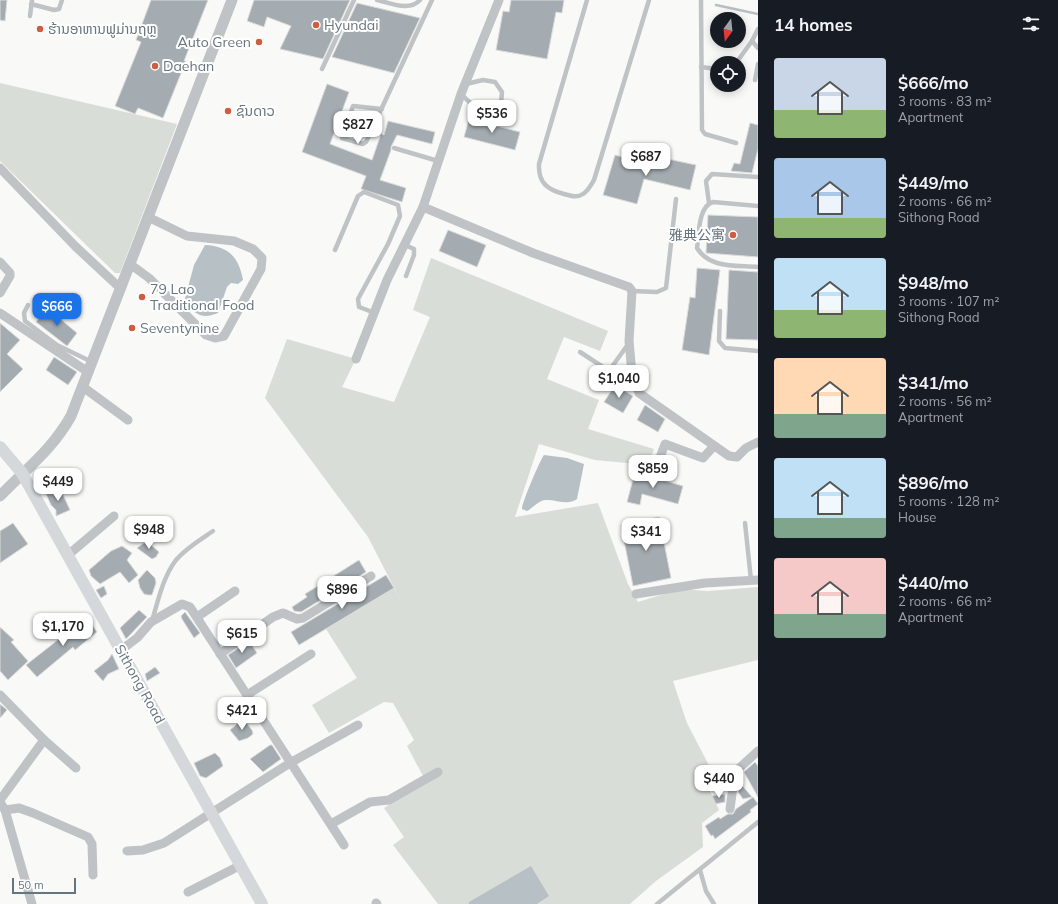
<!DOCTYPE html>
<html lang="en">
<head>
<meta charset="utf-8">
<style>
  body { margin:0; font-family:Mulish,"Noto Sans SC","Noto Sans Lao",sans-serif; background:#20242c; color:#f1f3f6; height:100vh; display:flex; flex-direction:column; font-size:15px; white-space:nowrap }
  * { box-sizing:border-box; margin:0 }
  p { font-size:13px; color:#9ea1a6 }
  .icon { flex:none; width:22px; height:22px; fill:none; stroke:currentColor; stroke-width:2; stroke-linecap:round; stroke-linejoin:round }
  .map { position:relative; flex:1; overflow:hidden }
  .side { display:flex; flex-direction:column; background:#171b24; width:300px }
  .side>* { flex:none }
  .needle { width:26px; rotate:195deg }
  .buttons { position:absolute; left:710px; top:12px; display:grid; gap:8px }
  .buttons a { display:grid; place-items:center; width:36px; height:36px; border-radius:50%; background:#171b24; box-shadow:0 2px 10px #0003; font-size:20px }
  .scale { position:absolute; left:12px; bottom:10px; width:64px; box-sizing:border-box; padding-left:4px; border:2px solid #67757e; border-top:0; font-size:11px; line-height:14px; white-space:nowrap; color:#67757e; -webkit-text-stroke:3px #fff; paint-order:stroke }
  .price { position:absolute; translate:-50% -34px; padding:0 9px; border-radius:8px; background:#fff; color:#222; font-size:13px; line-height:26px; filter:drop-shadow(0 1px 2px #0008) }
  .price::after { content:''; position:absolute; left:50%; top:24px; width:12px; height:9px; margin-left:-6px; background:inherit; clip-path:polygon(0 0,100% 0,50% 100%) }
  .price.on { background:#1a73e8; color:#fff }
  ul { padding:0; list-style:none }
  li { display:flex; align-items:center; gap:12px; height:100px; padding:0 16px }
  li span { display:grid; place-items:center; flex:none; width:112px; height:80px; border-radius:4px; color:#555 }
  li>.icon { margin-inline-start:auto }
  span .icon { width:48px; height:48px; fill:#fffc; stroke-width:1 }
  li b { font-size:17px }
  h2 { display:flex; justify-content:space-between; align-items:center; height:48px; padding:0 16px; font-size:17px }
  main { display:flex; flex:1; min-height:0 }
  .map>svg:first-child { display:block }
</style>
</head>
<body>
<main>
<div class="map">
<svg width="758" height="904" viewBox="0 0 758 904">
  <rect width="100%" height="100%" fill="#f9f9f7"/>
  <g fill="#d9ddd7">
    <polygon points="0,83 177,124 120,273 115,273 0,161"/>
    <polygon points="431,258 608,331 600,351 564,337 547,379 599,400 588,429 654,449 648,465 595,460 539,444 515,517 598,503 628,584 638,602 680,589 708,591 758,587 758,660 673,681 687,723 715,777 707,785 719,810 702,823 703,847 656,881 630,904 438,904 393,845 404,837 384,808 424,782 423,776 407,746 414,740 393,703 384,702 329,733 312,705 357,678 326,629 394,588 402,603 368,537 265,398 287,339 356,359 342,387 394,402 430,317 413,310"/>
  </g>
  <g fill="#b7c1c5">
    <path d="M205 245C229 246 239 258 243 280L238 284 231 283 227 287 218 313C201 320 196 314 184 302L194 265Z"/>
    <path d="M544 455 567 458 584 464 577 499C568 506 555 499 546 500 539 500 533 508 527 511L522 509C521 505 540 460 544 455Z"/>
    <polygon points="531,866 549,896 537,904 469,904 469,902"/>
  </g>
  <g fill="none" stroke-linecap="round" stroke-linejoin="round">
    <polyline stroke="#b7c1c5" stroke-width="2.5" points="716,5 758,14"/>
  </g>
  <g fill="#a4acb1" stroke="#dbdbd9">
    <polygon points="0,0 7,0 5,21 0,20"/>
    <polygon points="151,0 208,0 184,61 186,61 163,118 138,108 135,114 115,106 141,42 136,40"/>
    <polygon points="254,0 350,0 323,59 280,49 291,26 267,17 264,27 247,21"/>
    <polygon points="511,0 564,0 562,13 556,12 547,59 496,50 503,11 509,12"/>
    <polygon points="357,3 420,18 394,73 332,57"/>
    <polygon points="327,84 349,92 330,144 372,160 381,134 384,135 388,121 435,132 432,144 397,135 391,147 391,150 380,180 406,188 402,202 361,189 366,176 302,152"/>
    <polygon points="469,119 520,132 515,150 464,137"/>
    <polygon points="750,123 758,125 758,149 752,173 731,171 734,163 740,164"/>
    <polygon points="615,155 651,165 654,156 696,165 690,190 644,179 637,204 603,195"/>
    <polygon points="708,215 758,217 758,257 706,253"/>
    <polygon points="448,230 486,245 477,267 439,251"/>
    <polygon points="697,268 720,270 709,355 682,350 690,297 695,298"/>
    <polygon points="729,270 758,272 758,340 726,339"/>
    <polygon points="47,308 77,333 67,346 36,322"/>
    <polygon points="0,323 20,340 7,354 23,369 0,392"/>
    <polygon points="54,357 77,372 68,385 46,370"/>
    <polygon points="615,385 633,396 623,413 604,402"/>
    <polygon points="645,405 665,419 658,432 637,420"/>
    <polygon points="635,472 683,486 678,504 642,494 640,505 627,502"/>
    <polygon points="60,488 70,510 56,516 56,510 51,505 46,494"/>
    <polygon points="659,517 671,578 633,586 621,525"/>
    <polygon points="13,523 28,544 0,563 0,531"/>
    <polygon points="144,543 149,543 159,552 156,557 152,559 137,548"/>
    <polygon points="122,546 132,553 127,560 138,575 129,583 120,572 100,584 91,576 89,570 111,551"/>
    <polygon points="359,560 366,572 301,612 294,611 292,607 307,597 305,594"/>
    <polygon points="147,570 155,578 156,583 152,595 148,595 144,594 140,588 138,580"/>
    <polygon points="386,575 394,588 299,645 291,632"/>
    <polygon points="104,586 107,594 101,598 96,590"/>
    <polygon points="139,610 147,617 126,639 120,628"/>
    <polygon points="185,612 200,633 194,638 182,619 181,616"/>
    <polygon points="87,617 97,632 75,650 73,647 37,677 26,665"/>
    <polygon points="0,627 14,640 11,642 28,661 8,680 0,671"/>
    <polygon points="249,641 257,653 236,668 228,655"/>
    <polygon points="112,654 119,669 108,674 103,681 94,671 108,660"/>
    <polygon points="155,667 160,673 147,681 145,674"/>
    <polygon points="0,704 7,710 0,718"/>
    <polygon points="242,720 244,720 252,730 253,734 248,738 239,741 230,730"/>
    <polygon points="270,745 272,745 281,759 263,772 250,759"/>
    <polygon points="215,753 220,758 223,766 206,778 200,776 194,763"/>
    <polygon points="755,762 758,766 758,797 744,772"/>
    <polygon points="740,783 752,797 743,799 738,792"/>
    <polygon points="725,794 725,802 716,804 712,796"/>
    <polygon points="753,797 758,804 750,810 751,812 715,839 713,835 711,836 705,826 719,817 720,819 728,814 733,814 736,809"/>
  </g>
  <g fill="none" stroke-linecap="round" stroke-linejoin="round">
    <g stroke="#bfc3c6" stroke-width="4.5">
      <path d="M377 0C391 3 409 12 420 0"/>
      <path d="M587 0 539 164C538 183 548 190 564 194 571 196 577 198 583 194 588 191 591 185 594 180L649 0"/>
      <polyline points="701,0 702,130 705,134 736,143"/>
      <polyline points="31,4 54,10 59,9 62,0"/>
      <polyline points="30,16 32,0"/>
      <polyline points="758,29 752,41 758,48"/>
      <polyline points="736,63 752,41"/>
      <polyline points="701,67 717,69"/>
      <polyline points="322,69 354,0"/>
      <polyline points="755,80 758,64"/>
      <path d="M461 94C471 104 479 113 495 110L501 104 502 92 495 82 483 80 466 84"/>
      <polyline points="382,109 353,106 342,138 363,144 366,142 432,0"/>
      <polyline points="394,148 438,161"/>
      <polyline points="709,203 706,181 712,174 758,177"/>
      <path d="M758 206 713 202C698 206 699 235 697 248 710 269 736 265 758 267"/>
      <polyline points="405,245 414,249 414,255 406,276"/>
      <polyline points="335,250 358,196 364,192 398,205 400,216 388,244 358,299 359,307 375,313"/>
      <polyline points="632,291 657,292 666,288 676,199"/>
      <polyline points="28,305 24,313 25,321 57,345 92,362"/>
      <polyline points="720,311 719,341 725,348 758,351"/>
      <polyline points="580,352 606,369 611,368 629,343"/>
      <polyline points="745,523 751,580"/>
      <path d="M152 621C158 601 163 577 176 560 186 548 200 540 213 531"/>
      <polyline points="700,870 706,891 714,904"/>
      <polyline points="657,904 758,822"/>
    </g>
    <g stroke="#bfc3c6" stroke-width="9">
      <polyline points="0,168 75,246 120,288"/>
      <polyline points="423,207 533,253 629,287 632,291 629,341 632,374 639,393 729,456 737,457 746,448 758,442"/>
      <polyline points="0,262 10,273 10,276 0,293"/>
      <polyline points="130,264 149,278 206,335 215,338 224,336 261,269 262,258 253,249 234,241 187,236 148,217"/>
      <polyline points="0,313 88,372"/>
      <polyline points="356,359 387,280 423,207 461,94 499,0"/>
      <polyline points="83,387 128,420"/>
      <polyline points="656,468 665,444 703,458 714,446"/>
      <polyline points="68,555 114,516"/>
      <polyline points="636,594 705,583 758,580"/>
      <polyline points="197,617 235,591"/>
      <polyline points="121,650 137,638 151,622 182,604 190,607 344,845"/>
      <polyline points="220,654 273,617 283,613 297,619 303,618 371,576"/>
      <polyline points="0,695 44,740 76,768"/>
      <polyline points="247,695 311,654"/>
      <polyline points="0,800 44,740"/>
      <polyline points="0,802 5,810 32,904"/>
      <polyline points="730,809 735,772 758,751"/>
      <polyline points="5,810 19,808 33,813 88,837 92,844 93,875"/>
      <polyline points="331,824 370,802 389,800 438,772"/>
      <polyline points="127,851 143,850 164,843 290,763 358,725"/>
      <polyline points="188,892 241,865"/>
      <polyline points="376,903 377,904"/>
    </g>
    <path stroke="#bfc3c6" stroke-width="11" d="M0 496C26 469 52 450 71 416L232 0"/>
    <polyline stroke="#d5d8db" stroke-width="12" points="0,447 22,473 262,904"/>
  </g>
  <g fill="#cf5d40" stroke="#fff" stroke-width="1.5">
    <circle cx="316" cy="25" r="4"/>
    <circle cx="40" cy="29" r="4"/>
    <circle cx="259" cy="42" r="4"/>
    <circle cx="155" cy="66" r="4"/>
    <circle cx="228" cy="111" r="4"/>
    <circle cx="733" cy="235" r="4"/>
    <circle cx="142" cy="297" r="4"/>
    <circle cx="132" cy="328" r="4"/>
  </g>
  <g text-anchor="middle" stroke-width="4" stroke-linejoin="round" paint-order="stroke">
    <g font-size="14" fill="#67757e" stroke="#fff" text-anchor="start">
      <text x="324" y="30">Hyundai</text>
      <text x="48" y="34">ຮ້ານອາຫານຟູມ່ານຖຫຼ</text>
      <text x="251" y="47" text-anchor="end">Auto Green</text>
      <text x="163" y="71">Daehan</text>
      <text x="236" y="116">ຊົນດາວ</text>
      <text x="725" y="240" text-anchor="end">雅典公寓</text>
      <text x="150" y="294">79 Lao<tspan x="150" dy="16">Traditional Food</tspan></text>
      <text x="140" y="333">Seventynine</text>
    </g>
    <g font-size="14" fill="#67757e" stroke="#fff">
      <text transform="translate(140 684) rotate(61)" y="5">Sithong Road</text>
    </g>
  </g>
</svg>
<div class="buttons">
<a><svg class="needle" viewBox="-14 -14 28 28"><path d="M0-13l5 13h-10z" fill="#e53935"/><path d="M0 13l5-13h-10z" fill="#9ea1a6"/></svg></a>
<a><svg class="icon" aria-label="locate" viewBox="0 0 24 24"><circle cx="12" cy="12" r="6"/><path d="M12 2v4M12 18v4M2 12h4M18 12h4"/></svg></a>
</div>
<div class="scale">50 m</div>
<b class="price" style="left:492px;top:134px">$536</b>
<b class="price" style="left:358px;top:145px">$827</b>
<b class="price" style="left:646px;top:177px">$687</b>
<b class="price on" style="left:57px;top:327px">$666</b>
<b class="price" style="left:619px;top:399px">$1,040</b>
<b class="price" style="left:653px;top:489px">$859</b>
<b class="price" style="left:58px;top:502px">$449</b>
<b class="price" style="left:149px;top:550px">$948</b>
<b class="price" style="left:646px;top:552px">$341</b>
<b class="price" style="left:342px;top:610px">$896</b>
<b class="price" style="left:63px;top:647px">$1,170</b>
<b class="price" style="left:242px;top:654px">$615</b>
<b class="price" style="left:242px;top:731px">$421</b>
<b class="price" style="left:719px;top:799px">$440</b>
</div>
<section class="side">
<h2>14 homes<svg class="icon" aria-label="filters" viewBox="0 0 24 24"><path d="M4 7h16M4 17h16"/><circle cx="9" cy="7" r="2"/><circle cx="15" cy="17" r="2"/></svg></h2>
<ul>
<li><span style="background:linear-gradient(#c9d6e8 65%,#8fb573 0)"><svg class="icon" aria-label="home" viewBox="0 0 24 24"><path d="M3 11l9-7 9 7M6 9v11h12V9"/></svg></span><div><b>$666/mo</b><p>3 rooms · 83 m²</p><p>Apartment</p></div></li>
<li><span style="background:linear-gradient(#a9c7e8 75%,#8fb573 0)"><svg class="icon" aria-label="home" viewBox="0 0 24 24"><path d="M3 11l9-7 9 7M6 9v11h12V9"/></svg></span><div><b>$449/mo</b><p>2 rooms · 66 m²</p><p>Sithong Road</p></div></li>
<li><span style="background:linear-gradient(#bfe0f5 65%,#8fb573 0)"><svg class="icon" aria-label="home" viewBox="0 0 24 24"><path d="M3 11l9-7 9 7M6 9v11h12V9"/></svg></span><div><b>$948/mo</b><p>3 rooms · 107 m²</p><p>Sithong Road</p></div></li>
<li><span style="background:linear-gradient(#ffd9b3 70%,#7fa58c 0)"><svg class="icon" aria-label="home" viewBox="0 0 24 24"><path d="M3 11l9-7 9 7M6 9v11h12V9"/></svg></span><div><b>$341/mo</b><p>2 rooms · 56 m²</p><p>Apartment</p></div></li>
<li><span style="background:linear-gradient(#bfe0f5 75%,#7fa58c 0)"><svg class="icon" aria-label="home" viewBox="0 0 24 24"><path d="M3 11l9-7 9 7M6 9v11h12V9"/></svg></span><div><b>$896/mo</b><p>5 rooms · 128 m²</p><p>House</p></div></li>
<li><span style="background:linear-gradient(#f6c9c9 70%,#7fa58c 0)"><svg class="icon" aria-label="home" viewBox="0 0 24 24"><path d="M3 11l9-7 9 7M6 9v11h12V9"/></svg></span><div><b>$440/mo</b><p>2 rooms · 66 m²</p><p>Apartment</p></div></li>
</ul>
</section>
</main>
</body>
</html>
